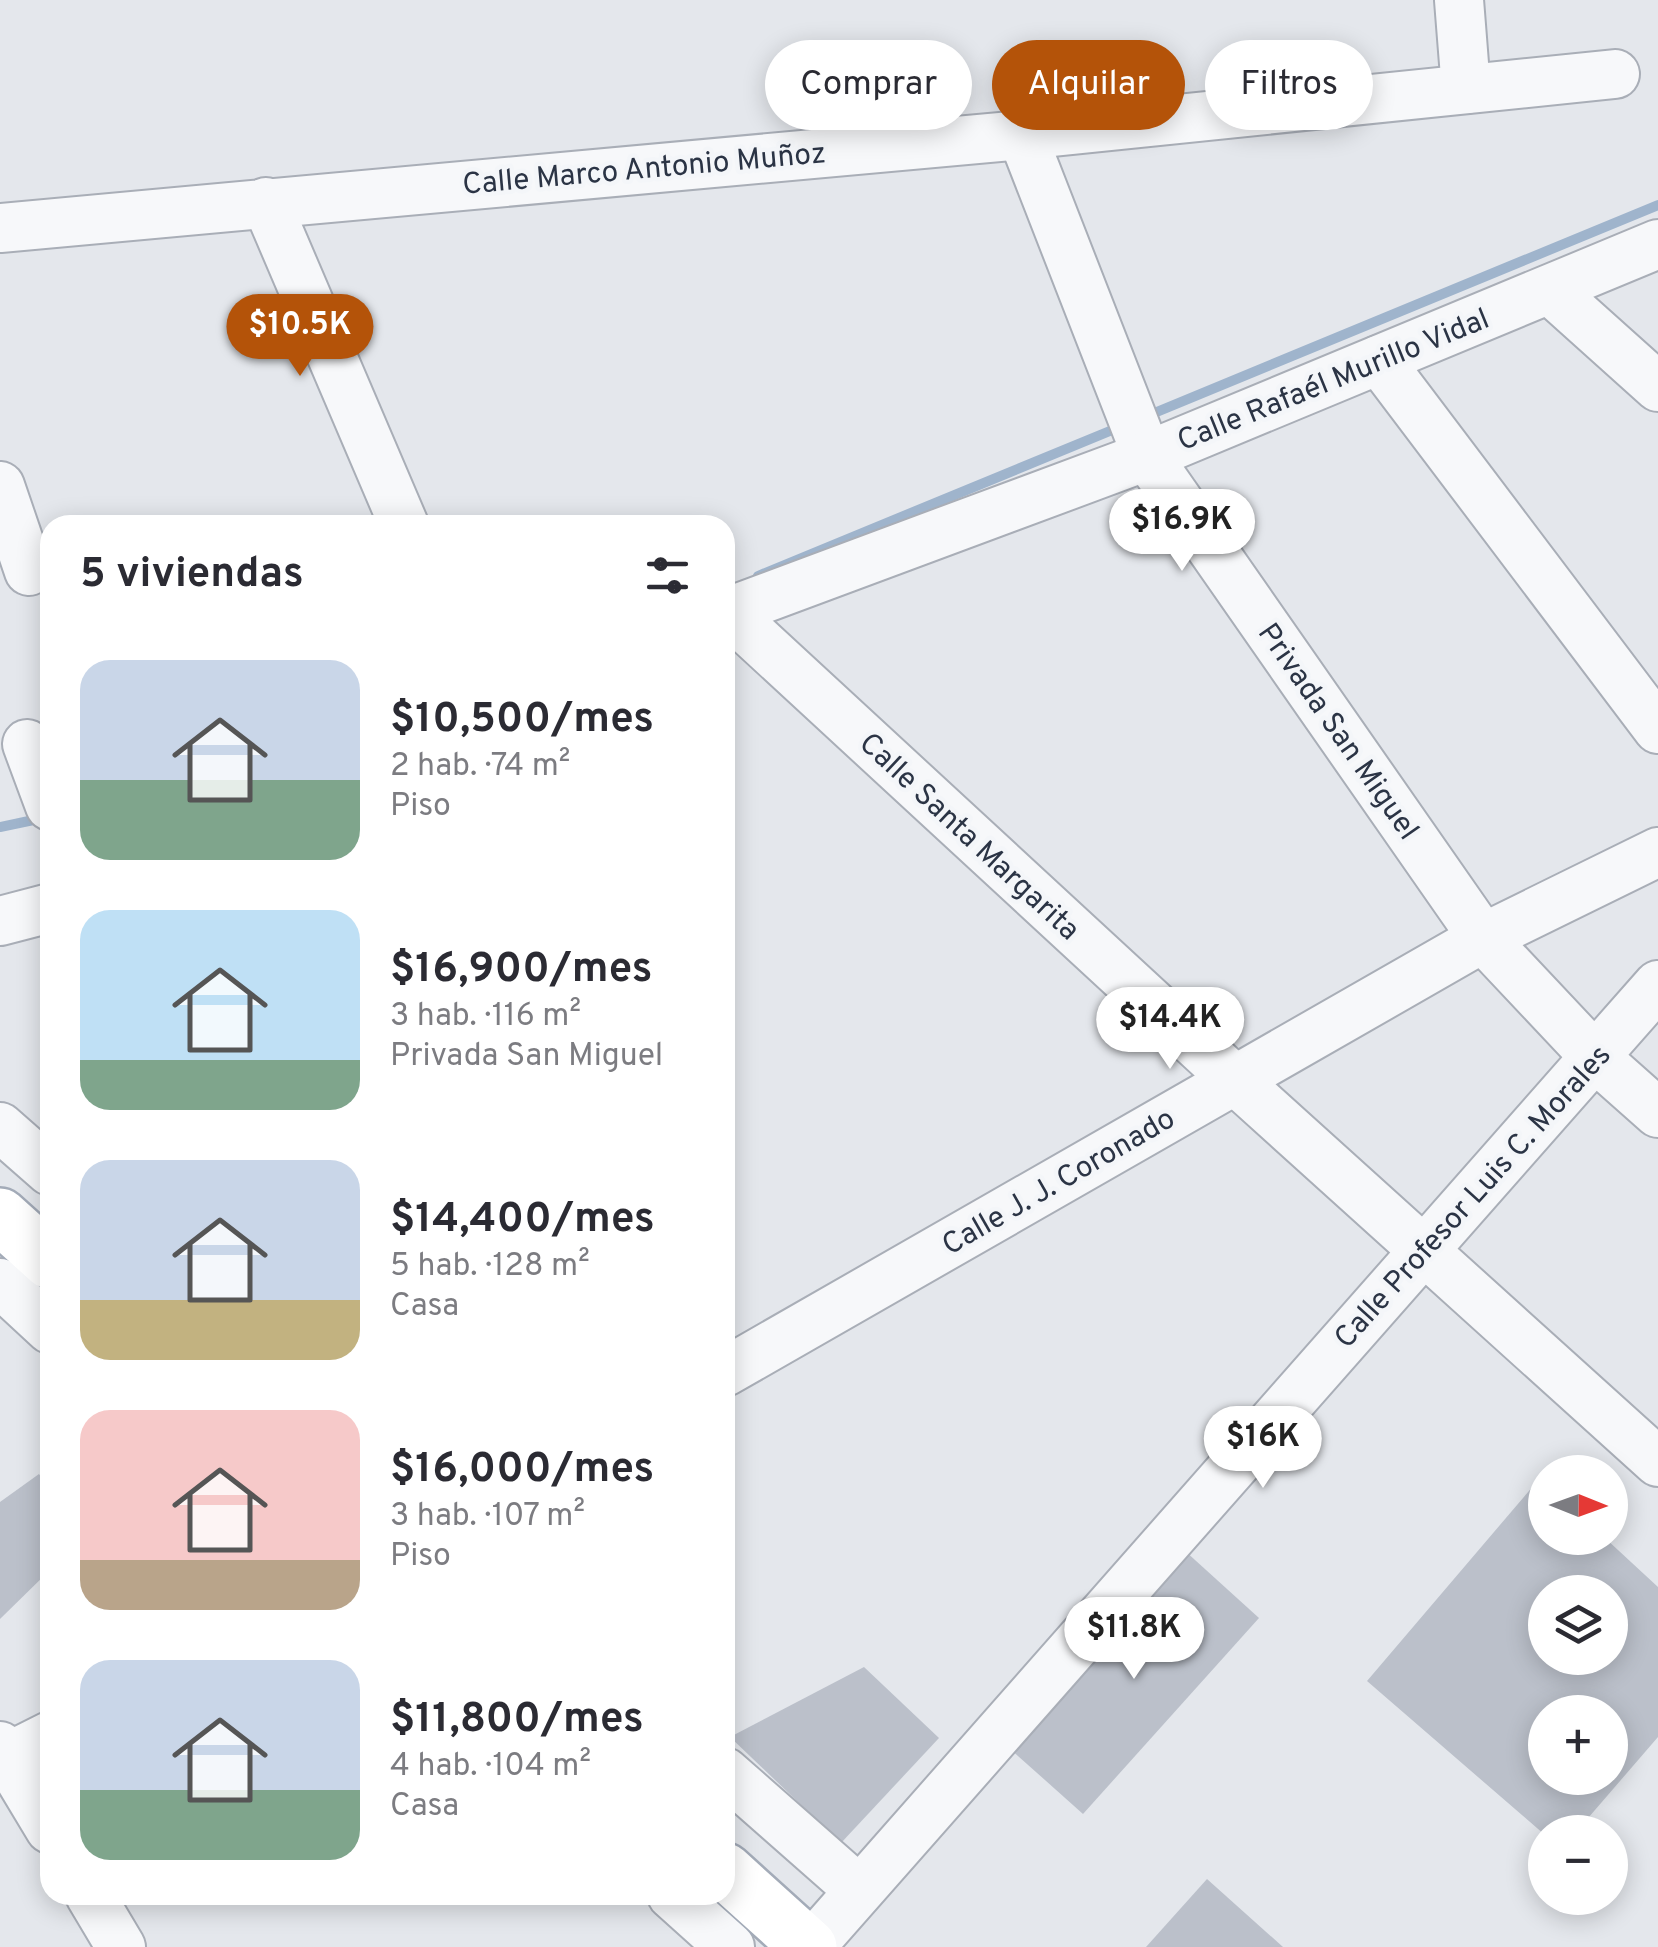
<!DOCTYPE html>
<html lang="es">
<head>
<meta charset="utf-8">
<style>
  body { margin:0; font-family:Overpass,sans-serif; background:#f7f7f7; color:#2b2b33; height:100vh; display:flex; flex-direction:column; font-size:38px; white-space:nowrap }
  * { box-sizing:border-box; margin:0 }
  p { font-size:32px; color:#7c7c81 }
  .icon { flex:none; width:55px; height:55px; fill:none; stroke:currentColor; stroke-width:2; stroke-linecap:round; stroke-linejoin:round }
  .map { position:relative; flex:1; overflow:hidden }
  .sheet { position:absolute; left:40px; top:515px; width:695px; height:1390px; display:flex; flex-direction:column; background:#fff; border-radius:30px; box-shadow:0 5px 25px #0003 }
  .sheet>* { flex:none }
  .guide { position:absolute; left:765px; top:40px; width:742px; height:90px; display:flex; gap:20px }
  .needle { width:65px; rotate:91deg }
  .buttons { position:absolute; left:1528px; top:1455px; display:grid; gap:20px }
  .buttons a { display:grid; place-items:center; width:100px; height:100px; border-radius:50%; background:#fff; box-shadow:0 5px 25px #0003; font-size:50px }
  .price { position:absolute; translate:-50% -85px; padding:0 22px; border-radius:35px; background:#fff; color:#222; font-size:32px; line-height:65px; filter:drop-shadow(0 2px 5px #0008) }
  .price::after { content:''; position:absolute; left:50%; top:60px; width:30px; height:22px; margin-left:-15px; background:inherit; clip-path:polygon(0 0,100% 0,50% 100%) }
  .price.active { background:#b45309; color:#fff }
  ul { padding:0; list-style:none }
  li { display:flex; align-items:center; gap:30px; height:250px; padding:0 40px }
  li span { display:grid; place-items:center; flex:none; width:280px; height:200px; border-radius:30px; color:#555 }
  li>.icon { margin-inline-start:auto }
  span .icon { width:120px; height:120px; fill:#fffc; stroke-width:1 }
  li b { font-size:42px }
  h2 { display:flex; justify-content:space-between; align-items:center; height:120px; padding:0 40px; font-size:42px }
  .pill { padding:0 35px; border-radius:45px; background:#fff; box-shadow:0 5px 25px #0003; font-size:35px; line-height:90px }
  .pill.active { background:#b45309; color:#fff }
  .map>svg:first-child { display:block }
</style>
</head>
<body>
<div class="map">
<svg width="1658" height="1947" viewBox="0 0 1658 1947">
  <rect width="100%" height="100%" fill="#e4e7ec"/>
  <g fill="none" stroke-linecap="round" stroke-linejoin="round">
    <g stroke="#9fb4cc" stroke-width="10">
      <polyline points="1147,416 1658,205"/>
      <polyline points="758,576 1122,426"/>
      <polyline points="0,827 43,818"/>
    </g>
  </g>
  <g fill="#bbc0ca" fill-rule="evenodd">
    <polygon points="39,1474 50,1490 50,1570 0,1619 0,1502"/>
    <path d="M1540 1478 1545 1482V1538H1605L1658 1587V1737L1576 1832H1545V1835L1367 1681ZM1545 1592H1610V1658H1545ZM1545 1712H1610V1778H1545Z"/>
    <polygon points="1184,1550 1259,1618 1083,1814 1008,1747"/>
    <polygon points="864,1667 939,1738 841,1843 730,1737"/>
    <polygon points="1207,1879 1283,1947 1146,1947"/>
  </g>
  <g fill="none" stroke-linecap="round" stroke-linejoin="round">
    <defs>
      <g id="minor">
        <polyline points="1459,0 1466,89"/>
        <polyline points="1022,135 1147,456 1483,938 1596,1058 1658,1113"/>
        <polyline points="266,202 404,525"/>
        <polyline points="0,228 1022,135 1615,74"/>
        <polyline points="1550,290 1658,387"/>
        <polyline points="1379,360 1658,729"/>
        <polyline points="0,486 29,571"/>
        <polyline points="728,612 1235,1080 1658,1462"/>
        <polyline points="725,613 1147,456 1658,244"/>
        <polyline points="27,744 50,806"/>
        <polyline points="0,921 50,908"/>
        <polyline points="0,1127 50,1171"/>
        <polyline points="0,1283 50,1329"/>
        <polyline points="725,1372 1483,938 1658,852"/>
        <polyline points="0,1746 50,1829"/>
        <polyline points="0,1761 50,1736"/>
        <polyline points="725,1772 859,1890"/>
        <polyline points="90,1895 121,1947"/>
        <polyline points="672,1895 730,1947"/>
        <polyline points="810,1947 1658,985"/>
      </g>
      <g id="major">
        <polyline points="0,1216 50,1261"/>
        <polyline points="725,1871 809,1947"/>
      </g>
    </defs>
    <use href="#minor" stroke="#a9aeb7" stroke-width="52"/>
    <use href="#major" stroke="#a3abb8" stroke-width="60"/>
    <use href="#minor" stroke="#f7f8fa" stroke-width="48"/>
    <use href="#major" stroke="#fff" stroke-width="55"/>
  </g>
  <g text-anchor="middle" stroke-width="9" stroke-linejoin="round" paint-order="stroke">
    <g font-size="30" fill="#2b3445" stroke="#f4f6f9">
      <text transform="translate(644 168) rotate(-5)" y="10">Calle Marco Antonio Muñoz</text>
      <text transform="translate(1333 379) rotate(-22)" y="10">Calle Rafaél Murillo Vidal</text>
      <text transform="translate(1339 731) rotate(55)" y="10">Privada San Miguel</text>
      <text transform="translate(970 836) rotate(43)" y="10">Calle Santa Margarita</text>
      <text transform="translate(1058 1181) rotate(-30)" y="10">Calle J. J. Coronado</text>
      <text transform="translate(1472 1196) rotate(-48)" y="10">Calle Profesor Luis C. Morales</text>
    </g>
  </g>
</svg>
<div class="buttons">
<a><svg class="needle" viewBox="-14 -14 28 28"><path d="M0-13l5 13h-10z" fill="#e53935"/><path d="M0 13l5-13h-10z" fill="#7c7c81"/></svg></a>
<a><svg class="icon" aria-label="layers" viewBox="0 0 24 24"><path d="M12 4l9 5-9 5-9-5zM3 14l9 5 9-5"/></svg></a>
<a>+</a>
<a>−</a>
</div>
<b class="price active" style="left:300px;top:379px">$10.5K</b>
<b class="price" style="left:1182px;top:574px">$16.9K</b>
<b class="price" style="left:1170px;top:1072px">$14.4K</b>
<b class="price" style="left:1263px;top:1491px">$16K</b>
<b class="price" style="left:1134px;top:1682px">$11.8K</b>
<div class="guide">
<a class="pill">Comprar</a>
<a class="pill active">Alquilar</a>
<a class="pill">Filtros</a>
</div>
<section class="sheet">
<h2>5 viviendas<svg class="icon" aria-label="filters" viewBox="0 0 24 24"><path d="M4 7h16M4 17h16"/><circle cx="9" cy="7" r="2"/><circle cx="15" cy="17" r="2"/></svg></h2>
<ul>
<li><span style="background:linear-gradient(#c9d6e8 60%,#7fa58c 0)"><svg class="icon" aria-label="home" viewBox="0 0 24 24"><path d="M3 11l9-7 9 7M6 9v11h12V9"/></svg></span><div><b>$10,500/mes</b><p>2 hab. · 74 m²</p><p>Piso</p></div></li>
<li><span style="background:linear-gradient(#bfe0f5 75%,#7fa58c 0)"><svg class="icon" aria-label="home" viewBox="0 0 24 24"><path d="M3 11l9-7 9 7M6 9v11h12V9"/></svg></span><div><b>$16,900/mes</b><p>3 hab. · 116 m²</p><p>Privada San Miguel</p></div></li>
<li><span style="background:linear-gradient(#c9d6e8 70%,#c2b280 0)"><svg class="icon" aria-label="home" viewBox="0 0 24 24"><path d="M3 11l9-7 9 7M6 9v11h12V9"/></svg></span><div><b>$14,400/mes</b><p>5 hab. · 128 m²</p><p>Casa</p></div></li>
<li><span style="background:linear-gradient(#f6c9c9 75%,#b9a48a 0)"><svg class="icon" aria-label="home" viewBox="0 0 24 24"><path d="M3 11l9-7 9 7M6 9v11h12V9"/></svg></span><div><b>$16,000/mes</b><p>3 hab. · 107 m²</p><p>Piso</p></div></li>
<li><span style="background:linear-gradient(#c9d6e8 65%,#7fa58c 0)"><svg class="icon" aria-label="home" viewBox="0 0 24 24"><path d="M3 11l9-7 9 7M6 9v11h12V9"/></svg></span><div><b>$11,800/mes</b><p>4 hab. · 104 m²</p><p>Casa</p></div></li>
</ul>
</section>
</div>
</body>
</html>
